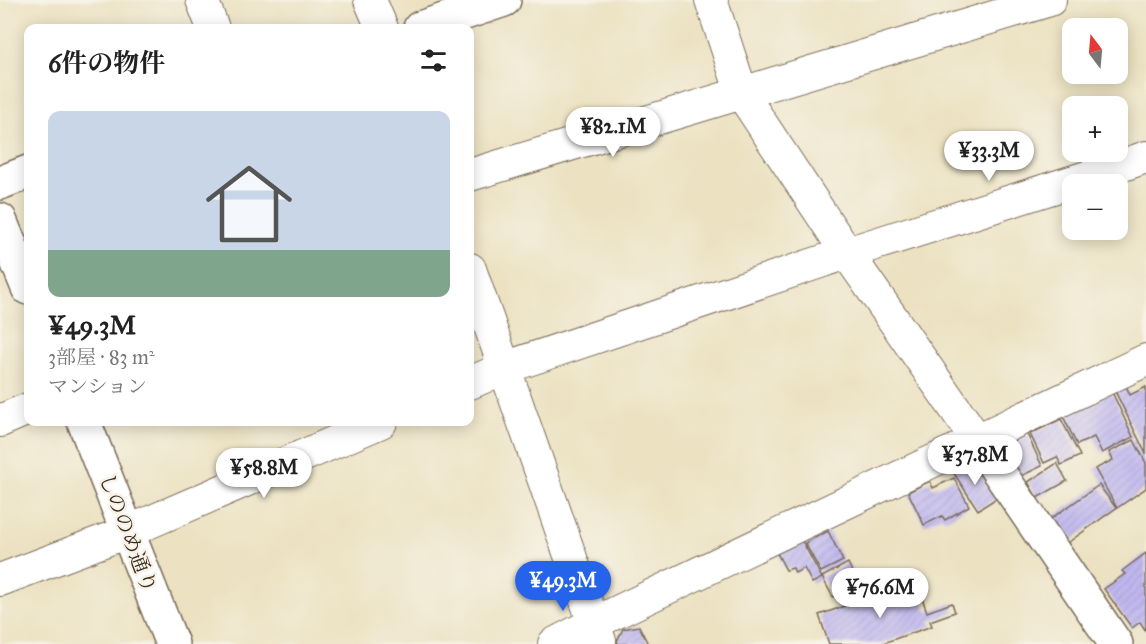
<!DOCTYPE html>
<html lang="ja">
<head>
<meta charset="utf-8">
<style>
  body { margin:0; font-family:"IM FELL Great Primer","Noto Serif JP",serif; background:#f2f2f2; color:#222; height:100vh; display:flex; flex-direction:column; font-size:22px; white-space:nowrap }
  * { box-sizing:border-box; margin:0 }
  p { font-size:20px; color:#767676 }
  .icon { flex:none; width:33px; height:33px; fill:none; stroke:currentColor; stroke-width:2; stroke-linecap:round; stroke-linejoin:round }
  .map { position:relative; flex:1; overflow:hidden }
  .side { position:absolute; left:24px; top:24px; width:450px; height:402px; display:flex; flex-direction:column; background:#fff; border-radius:12px; box-shadow:0 3px 15px #0003 }
  .side>* { flex:none }
  .needle { width:39px; rotate:344deg }
  .fabs { position:absolute; left:1062px; top:18px; display:grid; gap:12px }
  .fabs a { display:grid; place-items:center; width:66px; height:66px; border-radius:12px; background:#fff; box-shadow:0 3px 15px #0003; font-size:30px }
  .price { position:absolute; translate:-50% -51px; padding:0 14px; border-radius:21px; background:#fff; color:#222; font-size:20px; line-height:39px; filter:drop-shadow(0 2px 3px #0008) }
  .price::after { content:''; position:absolute; left:50%; top:36px; width:18px; height:14px; margin-left:-9px; background:inherit; clip-path:polygon(0 0,100% 0,50% 100%) }
  .price.current { background:#2563eb; color:#fff }
  ul { padding:0; list-style:none }
  li { display:grid; align-content:center; gap:12px; height:318px; padding:0 24px }
  li+li { border-top:2px solid #e0e0e0 }
  li span { display:grid; place-items:center; height:186px; border-radius:12px; color:#555 }
  li>.icon { margin-inline-start:auto }
  span .icon { width:108px; height:108px; fill:#fffc; stroke-width:1 }
  li b { font-size:26px }
  h2 { display:flex; justify-content:space-between; align-items:center; height:72px; padding:0 24px; font-size:26px }
  .map>svg:first-child { display:block }
</style>
</head>
<body>
<div class="map">
<svg width="1146" height="644" viewBox="0 0 1146 644">
  <defs>
    <pattern id="building-hatch" width="6" height="6" patternUnits="userSpaceOnUse" patternTransform="scale(1.5)"><rect width="6" height="6" fill="#c0b8f0"/><path d="M-1 1l2-2M0 6l6-6M5 7l2-2" fill="none" stroke="#a69ecd"/></pattern>
  </defs>
  <rect width="100%" height="100%" fill="#f7f3e8"/>
  <filter id="ink" filterUnits="userSpaceOnUse"><feTurbulence type="fractalNoise" baseFrequency=".0167" numOctaves="2"/><feDisplacementMap in="SourceGraphic" scale="12" xChannelSelector="R" yChannelSelector="G"/><feConvolveMatrix kernelMatrix="1 2 1 2 8 2 1 2 1" color-interpolation-filters="sRGB"/></filter>
  <filter id="wash" filterUnits="userSpaceOnUse"><feTurbulence type="fractalNoise" baseFrequency=".008" numOctaves="4" result="noise"/><feDisplacementMap in="SourceGraphic" scale="24" xChannelSelector="R" yChannelSelector="G"/><feGaussianBlur stdDeviation="1.35" result="paint"/><feColorMatrix in="noise" values="0 0 0 0 0 0 0 0 0 0 0 0 0 0 0 0 0 1.4 0 .05"/><feComposite in="paint" operator="in"/></filter>
  <g filter="url(#wash)">
    <rect width="100%" height="100%" fill="#ece2c2"/>
    <g id="blocks">
      <g fill="url(#building-hatch)">
        <polygon points="1126,386 1130,395 1146,387 1146,454 1115,391"/>
        <polygon points="1112,392 1133,437 1102,453 1094,437 1077,445 1063,416"/>
        <polygon points="1061,419 1080,456 1061,465 1057,457 1044,463 1030,434"/>
        <polygon points="1026,432 1042,466 1017,478 1005,453 1009,452 1004,442"/>
        <polygon points="1134,440 1146,463 1146,488 1117,508 1095,469 1113,460 1109,452"/>
        <polygon points="1057,463 1067,481 1037,498 1028,482"/>
        <polygon points="965,464 976,467 997,498 978,510 953,472"/>
        <polygon points="954,478 969,506 945,520 942,516 924,525 908,492 930,481 933,488"/>
        <polygon points="1099,485 1116,508 1066,544 1049,520"/>
        <polygon points="828,531 843,561 821,572 805,543"/>
        <polygon points="802,541 822,578 812,583 804,568 795,573 793,568 786,570 777,553"/>
        <polygon points="1146,553 1146,631 1140,622 1132,628 1104,589 1125,574 1122,571"/>
        <polygon points="848,563 858,584 833,597 822,577"/>
        <polygon points="890,590 891,595 904,591 921,595 927,612 952,603 955,612 930,621 932,626 883,643 883,644 829,644 819,615"/>
        <polygon points="639,626 648,644 618,644 617,641 623,629"/>
      </g>
    </g>
  </g>
  <g filter="url(#ink)">
    <use href="#blocks" fill-opacity="0" stroke="#796a57" stroke-width="1.5"/>
    <g fill="none" stroke-linecap="round" stroke-linejoin="round">
      <defs>
        <g id="minor">
          <polyline points="202,0 213,28"/>
          <polyline points="370,0 382,28"/>
          <polyline points="711,0 742,94 847,253 977,440"/>
          <polyline points="470,175 1050,0"/>
          <polyline points="470,269 600,641"/>
          <polyline points="470,383 504,368 847,253 1109,170 1146,157"/>
          <polyline points="0,421 28,409"/>
          <polyline points="0,580 127,532 381,422"/>
          <polyline points="554,644 594,623 977,440 1146,360"/>
        </g>
        <g id="tertiary">
          <polyline points="420,28 504,0"/>
          <polyline points="0,183 28,172"/>
          <polyline points="0,220 28,288"/>
          <polyline points="84,422 172,644"/>
          <polyline points="977,440 1116,644"/>
        </g>
      </defs>
      <use href="#minor" stroke="#796a57" stroke-width="34"/>
      <use href="#tertiary" stroke="#796a57" stroke-width="36"/>
      <use href="#minor" stroke="#fff" stroke-width="32"/>
      <use href="#tertiary" stroke="#fff" stroke-width="33"/>
    </g>
  </g>
  <g text-anchor="middle" stroke-width="5" stroke-linejoin="round" paint-order="stroke">
    <g font-size="21" fill="#3b2a1e" stroke="#f7f3e8">
      <text transform="translate(128 533) rotate(69)" y="7">しののめ通り</text>
    </g>
  </g>
</svg>
<div class="fabs">
<a><svg class="needle" viewBox="-14 -14 28 28"><path d="M0-13l5 13h-10z" fill="#e53935"/><path d="M0 13l5-13h-10z" fill="#767676"/></svg></a>
<a>+</a>
<a>−</a>
</div>
<b class="price" style="left:613px;top:158px">¥82.1M</b>
<b class="price" style="left:989px;top:182px">¥33.3M</b>
<b class="price" style="left:975px;top:486px">¥37.8M</b>
<b class="price" style="left:264px;top:499px">¥58.8M</b>
<b class="price current" style="left:563px;top:612px">¥49.3M</b>
<b class="price" style="left:880px;top:619px">¥76.6M</b>
<section class="side">
<h2>6件の物件<svg class="icon" aria-label="filters" viewBox="0 0 24 24"><path d="M4 7h16M4 17h16"/><circle cx="9" cy="7" r="2"/><circle cx="15" cy="17" r="2"/></svg></h2>
<ul>
<li><span style="background:linear-gradient(#c9d6e8 75%,#7fa58c 0)"><svg class="icon" aria-label="home" viewBox="0 0 24 24"><path d="M3 11l9-7 9 7M6 9v11h12V9"/></svg></span><div><b>¥49.3M</b><p>3部屋 · 83 m²</p><p>マンション</p></div></li>
</ul>
</section>
</div>
</body>
</html>
